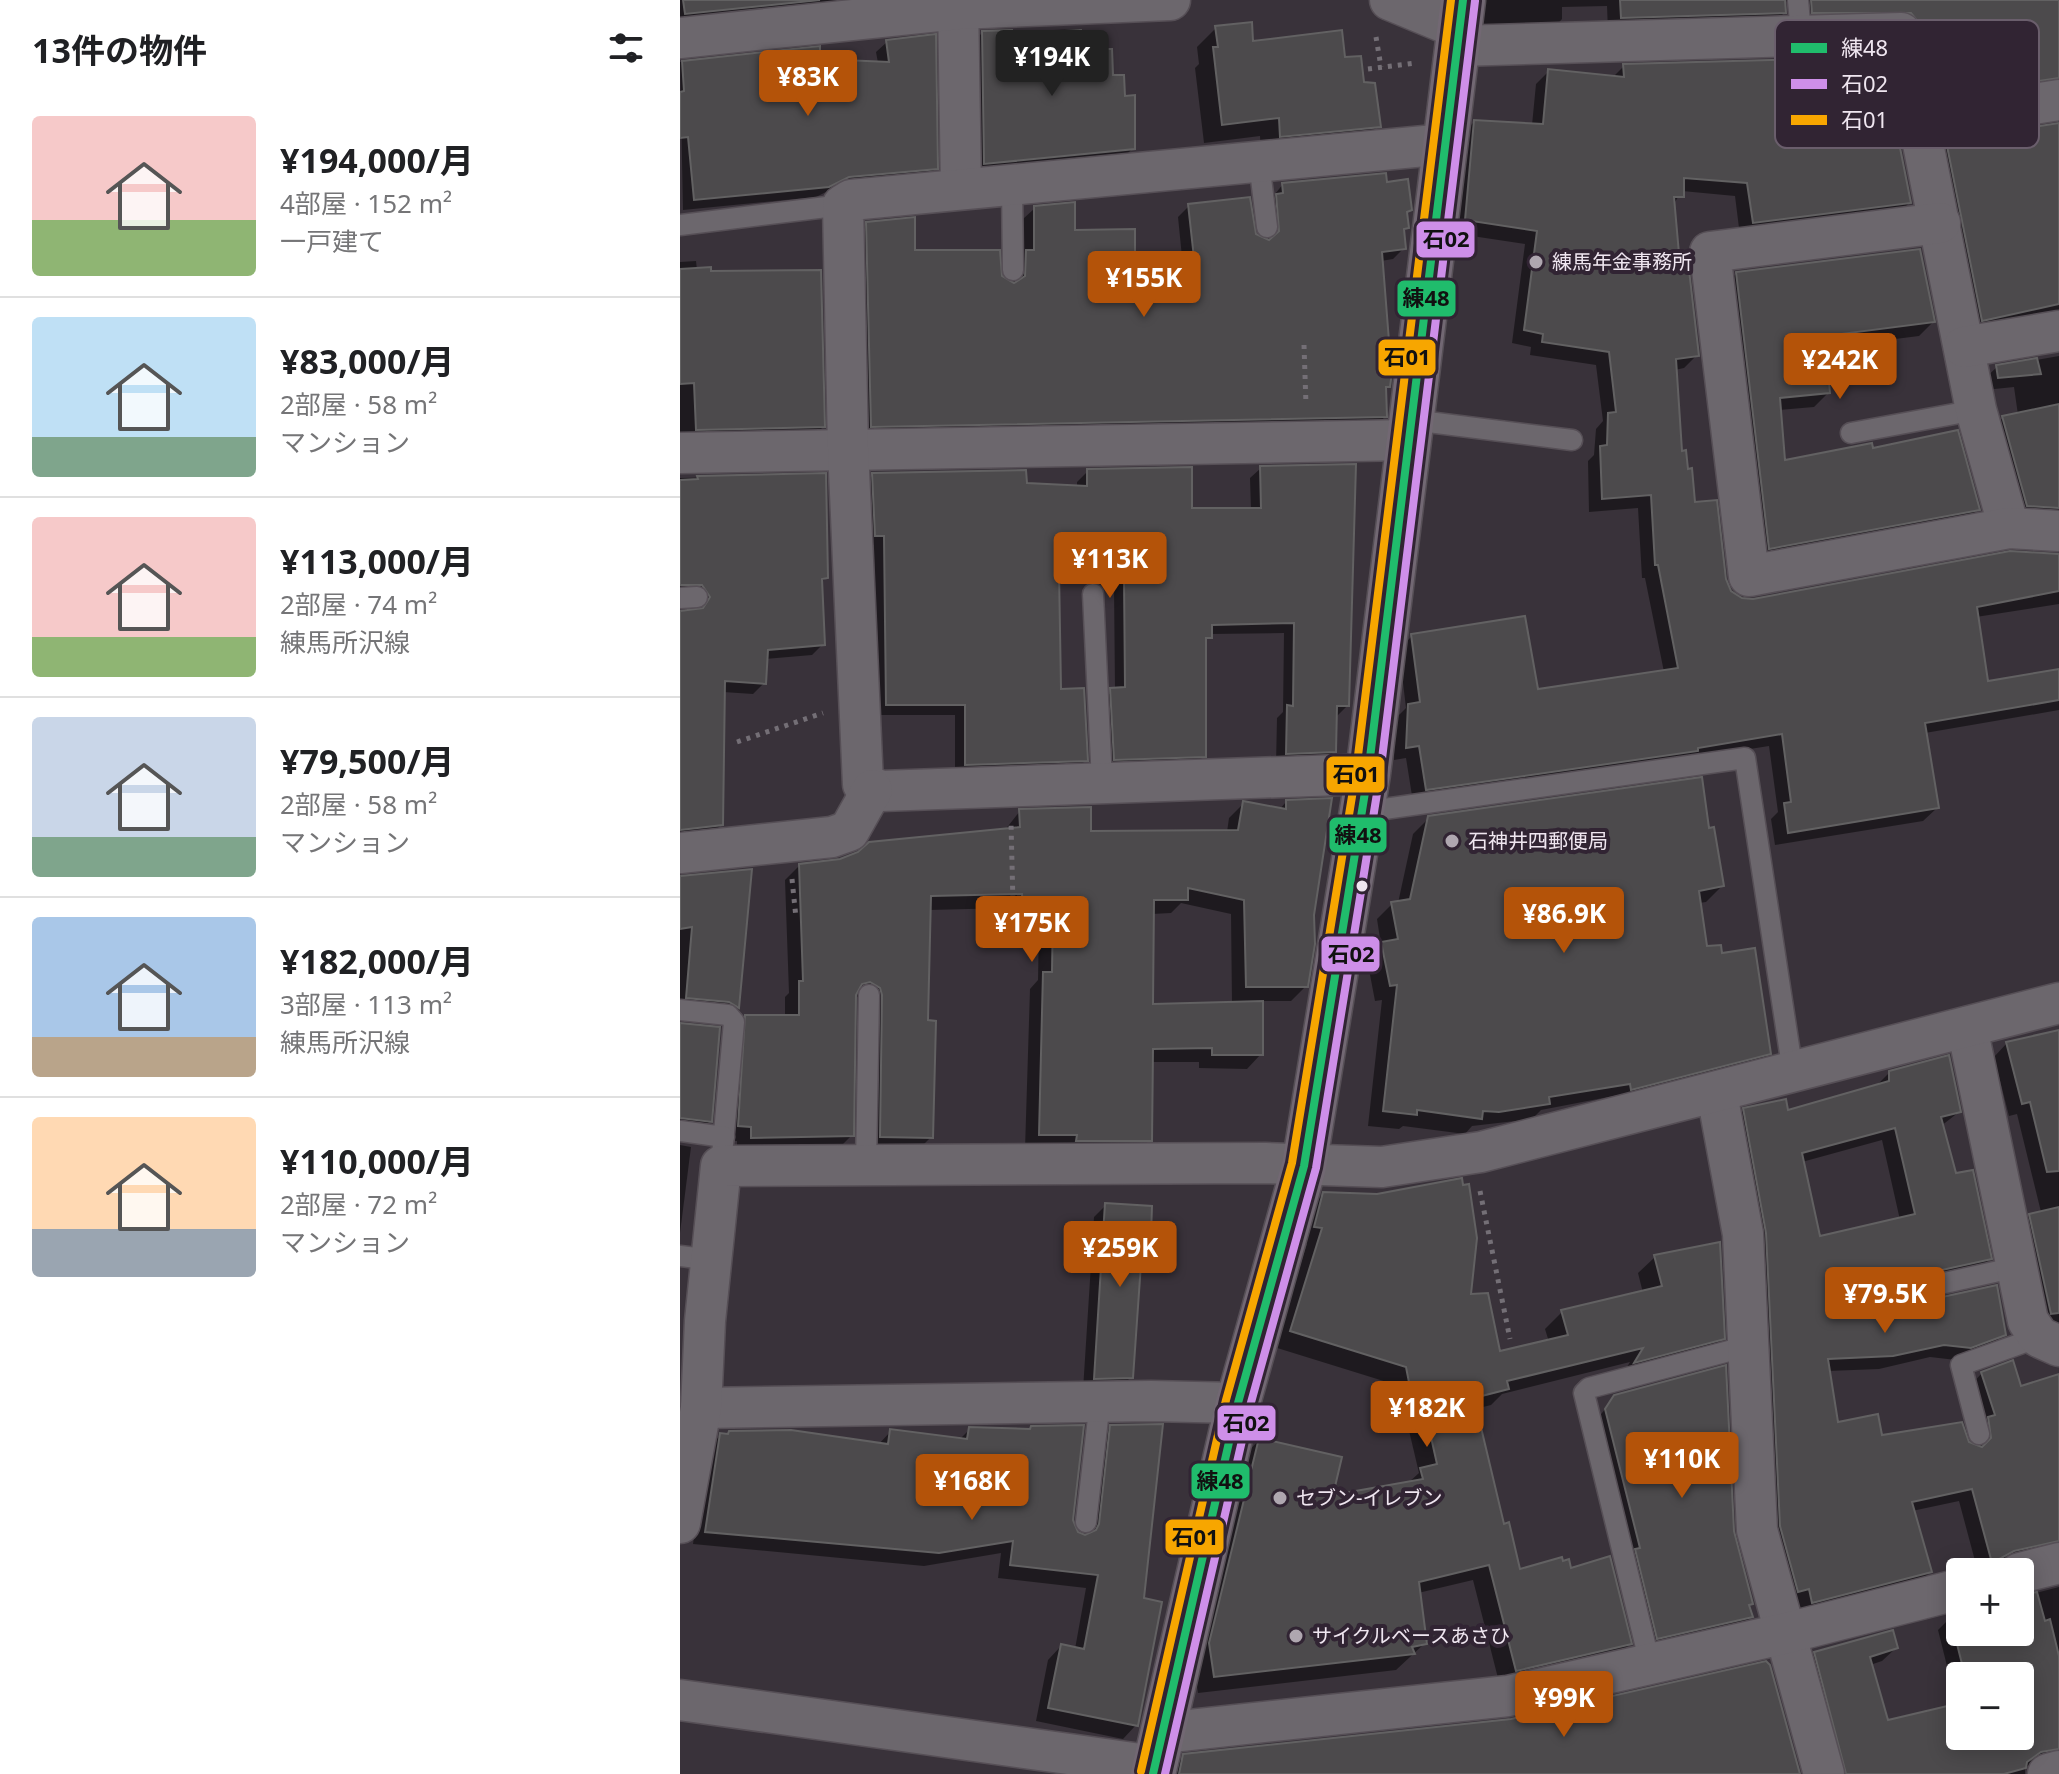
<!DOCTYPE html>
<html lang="ja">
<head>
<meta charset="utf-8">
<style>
  body { margin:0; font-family:"Noto Sans","Noto Sans JP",sans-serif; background:#f2f2f2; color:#202124; height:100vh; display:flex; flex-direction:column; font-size:30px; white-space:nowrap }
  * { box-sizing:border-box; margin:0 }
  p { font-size:26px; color:#757577 }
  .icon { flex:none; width:44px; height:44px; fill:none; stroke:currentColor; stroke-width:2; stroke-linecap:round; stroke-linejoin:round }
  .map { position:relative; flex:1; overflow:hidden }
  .side { display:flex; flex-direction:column; background:#fff; width:680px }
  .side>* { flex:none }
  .fabs { position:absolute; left:1266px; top:1558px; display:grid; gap:16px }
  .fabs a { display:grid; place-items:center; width:88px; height:88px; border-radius:8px; background:#fff; box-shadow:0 4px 20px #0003; font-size:40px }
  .price { position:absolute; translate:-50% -68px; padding:0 18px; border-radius:8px; background:#b45309; color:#fff; font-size:26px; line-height:52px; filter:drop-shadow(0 2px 4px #0008) }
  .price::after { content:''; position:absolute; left:50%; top:48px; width:24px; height:18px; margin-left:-12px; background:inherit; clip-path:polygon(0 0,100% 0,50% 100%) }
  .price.on { background:#222; color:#fff }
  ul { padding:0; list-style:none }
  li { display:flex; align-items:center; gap:24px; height:200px; padding:0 32px }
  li+li { border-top:2px solid #e0e0e0 }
  li span { display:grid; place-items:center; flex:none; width:224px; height:160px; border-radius:8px; color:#555 }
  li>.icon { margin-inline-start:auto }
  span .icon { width:96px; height:96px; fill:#fffc; stroke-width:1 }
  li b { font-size:34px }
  h2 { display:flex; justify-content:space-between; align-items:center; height:96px; padding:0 32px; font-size:34px }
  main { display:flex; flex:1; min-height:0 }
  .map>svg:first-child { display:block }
</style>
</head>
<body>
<main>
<section class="side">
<h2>13件の物件<svg class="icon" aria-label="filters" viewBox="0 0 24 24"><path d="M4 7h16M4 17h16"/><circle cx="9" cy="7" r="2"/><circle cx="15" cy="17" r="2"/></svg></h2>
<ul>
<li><span style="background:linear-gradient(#f6c9c9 65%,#8fb573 0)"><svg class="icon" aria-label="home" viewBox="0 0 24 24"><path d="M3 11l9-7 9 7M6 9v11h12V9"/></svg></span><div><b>¥194,000/月</b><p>4部屋 · 152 m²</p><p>一戸建て</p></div></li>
<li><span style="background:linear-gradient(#bfe0f5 75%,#7fa58c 0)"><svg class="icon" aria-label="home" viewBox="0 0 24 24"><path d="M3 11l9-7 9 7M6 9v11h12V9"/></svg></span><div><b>¥83,000/月</b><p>2部屋 · 58 m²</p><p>マンション</p></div></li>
<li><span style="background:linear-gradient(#f6c9c9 75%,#8fb573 0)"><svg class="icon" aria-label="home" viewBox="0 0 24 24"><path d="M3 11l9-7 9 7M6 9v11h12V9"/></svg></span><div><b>¥113,000/月</b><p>2部屋 · 74 m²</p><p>練馬所沢線</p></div></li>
<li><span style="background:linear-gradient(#c9d6e8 75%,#7fa58c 0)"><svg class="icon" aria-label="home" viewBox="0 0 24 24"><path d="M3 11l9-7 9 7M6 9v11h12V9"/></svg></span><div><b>¥79,500/月</b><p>2部屋 · 58 m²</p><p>マンション</p></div></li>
<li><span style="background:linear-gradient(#a9c7e8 75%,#b9a48a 0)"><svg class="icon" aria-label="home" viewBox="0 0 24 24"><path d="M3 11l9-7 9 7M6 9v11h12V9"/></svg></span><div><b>¥182,000/月</b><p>3部屋 · 113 m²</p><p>練馬所沢線</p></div></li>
<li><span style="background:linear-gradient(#ffd9b3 70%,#9aa5b1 0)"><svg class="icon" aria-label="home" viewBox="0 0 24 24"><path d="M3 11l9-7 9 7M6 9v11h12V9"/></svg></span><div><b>¥110,000/月</b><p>2部屋 · 72 m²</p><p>マンション</p></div></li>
</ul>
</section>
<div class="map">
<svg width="1379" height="1774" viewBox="0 0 1379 1774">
  <rect width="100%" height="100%" fill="#39323a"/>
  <g fill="#0007" fill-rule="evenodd">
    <polygon points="0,0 227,0 0,24"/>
    <polygon points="798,0 1104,0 1104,13 1091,26 928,31 927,6 882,7 882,19 869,33 798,35"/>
    <polygon points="1104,0 1379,0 1379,96 1244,108 1231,42 1119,25 1116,7"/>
    <polygon points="536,28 682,84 698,126 679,145 581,155 580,136 524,143 515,68 519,64 517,47"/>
    <polygon points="399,29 400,51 431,77 453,148 441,160 292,175 290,45 302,33"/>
    <polygon points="207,42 256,168 245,179 156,187 136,197 3,210 0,62 138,49 138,61 198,63 196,52"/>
    <polygon points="944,66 1229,203 1216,216 1060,236 1055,196 1002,191 993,205 998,267 1017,355 1004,368 995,370 1000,453 1013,504 1035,503 1049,591 1059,599 1072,601 1379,556 1379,604 1296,617 1306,683 1379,671 1379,710 1245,733 1257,808 1243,821 1095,845 1091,819 1098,812 1089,746 733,802 726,758 714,760 715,719 726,708 719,649 732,636 856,691 984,672 965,578 962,578 958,508 909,512 908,461 914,455 916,429 923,421 916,365 850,355 851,347 832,343 845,244 772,233 781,135 794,122 852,125 856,84 869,71 932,78"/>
    <polygon points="1379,125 1379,327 1289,333 1254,156 1267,143"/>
    <polygon points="603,184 705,184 730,209 725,214 727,227 722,232 724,248 713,259 701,261 708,386 704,390 705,417 693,428 180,437 176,235 187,224 233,252 320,277 334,285 335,263 343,255 343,219 355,208 393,232 453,287 505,287 498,217 509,206 588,242 585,207"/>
    <polygon points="16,261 17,270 143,427 132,438 0,440 0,262"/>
    <polygon points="1056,274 1253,322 1239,336 1144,348 1148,393 1134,407 1099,410 1104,463 1298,509 1283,524 1075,562 1042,288"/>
    <polygon points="1379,356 1379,525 1334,519 1309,431 1323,418 1338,415 1334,387 1305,390 1303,380 1317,367"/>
    <polygon points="581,468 667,706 657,716 655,751 644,762 596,764 597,718 603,712 604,633 530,634 524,643 524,756 513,767 424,770 421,700 435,690 434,587 427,587 427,582 377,581 379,691 406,760 395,771 275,775 275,715 196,715 194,545 185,546 182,485 193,475 397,487 397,482 408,471 510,510 571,510 570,478"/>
    <polygon points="144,475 146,578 140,583 143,644 132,655 85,659 84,683 73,694 43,692 41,825 30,836 0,839 0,613 18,610 18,602 0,595 0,478"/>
    <path d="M606 802 632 915 626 986 611 1001H581V1054L567 1069 519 1068V1062H471L470 1140 455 1154 345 1149 350 989 358 980 359 923H329V908L249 910 246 1022 251 1137 236 1152 186 1150V1002L174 995 172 1135 157 1150 57 1151V1141L44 1140 51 1032 66 1017H105V997L109 993 105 880 119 866 325 830 340 811 409 833 547 832 549 818 563 804 599 810ZM501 903 551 914 552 1004 471 1006 472 914 491 913Z"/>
    <polygon points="749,818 1027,830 1042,886 1026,902 1019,903 1026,949 1040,955 1089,1053 1073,1069 861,1110 852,1119 792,1126 785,1134 723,1126 719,1129 688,1126 702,1000 695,1001 687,959 701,945 697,919 712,904 718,903 733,834"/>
    <polygon points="0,877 57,1007 46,1017 0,1008"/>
    <polygon points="0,1025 30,1121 19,1132 0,1131"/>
    <polygon points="1379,1030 1379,1342 1357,1325 1337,1229 1350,1215 1361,1212 1337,1114 1329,1116 1314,1057 1327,1043"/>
    <path d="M1210 1072 1279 1112 1261 1126 1274 1176 1310 1259 1296 1272 1219 1289 1218 1292 1223 1301 1323 1334 1310 1348 1276 1360 1250 1357 1199 1369 1148 1371 1156 1425 1200 1438 1298 1448 1289 1387 1302 1373 1339 1388 1379 1376V1558L1359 1553 1316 1566V1572H1298L1279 1501 1232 1511 1250 1572 1237 1585 1119 1615 1105 1604 1051 1123 1064 1110 1107 1112 1196 1086ZM1202 1140 1220 1220 1139 1238 1122 1162Z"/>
    <polygon points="0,1145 11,1147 0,1233"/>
    <polygon points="643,1194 789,1296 818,1354 869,1342 865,1329 882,1312 963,1293 958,1273 975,1257 1043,1338 1026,1355 941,1377 950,1362 822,1394 811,1405 795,1409 823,1526 839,1572 950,1644 933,1660 820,1686 793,1580 738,1593 744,1644 716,1670 518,1693 513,1661 563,1457 579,1440 650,1498 728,1483 739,1473 727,1422 718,1423 710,1383 594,1347 627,1244 619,1243 627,1211"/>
    <polygon points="426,1205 469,1234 460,1243 451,1377 439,1389 403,1390 414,1217"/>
    <polygon points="935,1397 1052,1531 1071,1603 1068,1607 1071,1617 1058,1630 964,1651 913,1424"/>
    <polygon points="431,1427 462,1600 456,1725 443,1739 356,1721 368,1660 381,1646 395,1649 406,1588 318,1578 321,1553 244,1566 13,1544 27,1448 41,1435 198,1445 211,1431 279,1440 290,1429 391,1521 396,1533 406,1538 418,1440"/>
    <path d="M1379 1587V1766L1359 1761 1345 1767V1774H1152L1122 1666 1135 1653 1216 1648 1202 1661 1190 1665 1207 1722 1277 1706 1258 1630 1271 1617 1280 1614V1632H1340V1597ZM1280 1676H1340V1736H1280Z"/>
    <polygon points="504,1756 1118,1774 489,1774"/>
  </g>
  <g fill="#4c4a4c" stroke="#626162" stroke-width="2" fill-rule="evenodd">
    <polygon points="3,0 140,0 5,14"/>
    <polygon points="940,0 1105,0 1106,13 941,18"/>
    <polygon points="1131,0 1379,0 1379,78 1257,96 1244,29 1231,13 1132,13"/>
    <polygon points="572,22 573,41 662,30 665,57 681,56 684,82 695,83 701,127 600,137 599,118 542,125 533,47 538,47 535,26"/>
    <polygon points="332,30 332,34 401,30 402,49 432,49 433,75 444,75 445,96 455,95 455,149 304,164 302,31"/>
    <polygon points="256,34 258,169 169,177 149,187 14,200 8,137 0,138 0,92 4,91 2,61 140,46 140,59 209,62 206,40"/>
    <polygon points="1202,57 1231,203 1073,223 1067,183 1004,178 1004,197 994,197 1000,265 1009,270 1019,356 996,359 1002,451 1006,450 1008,469 1012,468 1015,502 1037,500 1046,579 1051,591 1062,598 1073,599 1330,551 1379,554 1379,591 1297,607 1308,681 1379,669 1379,700 1245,723 1259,808 1108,833 1104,803 1111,802 1102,734 1018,748 1018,751 746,790 739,746 726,748 728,704 740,702 731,634 845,616 858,689 998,668 978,565 975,565 971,495 922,499 920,446 927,445 928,413 936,412 929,352 862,342 863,334 844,330 857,231 785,220 794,120 863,124 868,69 944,77 943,64"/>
    <polygon points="1379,123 1379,304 1302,321 1266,141"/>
    <polygon points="706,173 707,182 728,179 732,210 727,212 729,228 724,229 726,249 702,252 709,341 713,341 714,357 710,387 706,387 707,417 191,427 186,222 235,217 235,250 320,250 322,276 334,283 345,276 346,250 354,250 354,206 395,202 395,230 455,229 455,285 517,285 508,204 570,197 576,234 589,240 599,231 596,194 603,193 602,183"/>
    <polygon points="1240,249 1255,322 1145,336 1150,393 1100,398 1105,460 1192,443 1193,448 1278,430 1300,510 1089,549 1056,272"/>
    <polygon points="31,267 31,271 141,270 145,427 16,430 14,383 0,384 0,269"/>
    <polygon points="1357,358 1361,374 1318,378 1316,365"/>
    <polygon points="1379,404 1379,508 1347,506 1322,416"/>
    <polygon points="676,464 669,706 657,706 656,752 606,754 607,705 613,706 614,623 532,625 532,638 526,638 526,757 434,760 430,688 445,687 444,577 437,577 437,572 379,571 381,689 404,688 408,761 285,765 285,705 206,705 204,536 195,536 192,473 346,470 347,483 407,486 407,469 512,467 512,508 581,508 580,466"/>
    <polygon points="146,473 148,578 142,579 145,645 88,650 86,684 45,681 43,825 0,830 0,611 23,608 30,597 22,585 0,585 0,480 18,479 17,476"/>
    <polygon points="1022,777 1029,828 1034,827 1044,886 1019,891 1027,946 1041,945 1042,953 1075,948 1091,1054 951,1090 950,1084 869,1097 870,1104 819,1112 803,1111 802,1119 737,1110 737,1115 703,1111 717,985 710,986 701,942 718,939 711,902 730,899 748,816"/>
    <polygon points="652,798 634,915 635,944 628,987 566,987 564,900 508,888 508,900 474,900 473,1004 583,1001 583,1055 532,1055 532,1048 473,1049 472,1141 396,1141 397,1135 359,1135 363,972 372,972 373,909 343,909 342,894 251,896 248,1020 256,1021 253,1138 200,1137 202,995 200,988 190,982 182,984 176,995 174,1136 71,1138 71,1127 58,1126 65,1015 119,1015 119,981 123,981 119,864 160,859 178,852 189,842 340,827 339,809 411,807 411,831 558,830 563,801 606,809 606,800"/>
    <polygon points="72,869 59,1008 49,1002 6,998 12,927 0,929 0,876"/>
    <polygon points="0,1023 40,1027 32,1122 0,1118"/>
    <polygon points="1379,1030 1379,1171 1367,1172 1350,1102 1342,1104 1326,1042"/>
    <path d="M1269 1055 1281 1112 1261 1117 1276 1173 1293 1170 1312 1259 1230 1277 1224 1281 1220 1292 1224 1299 1235 1303 1317 1285 1326 1335 1291 1348 1264 1345 1213 1356 1148 1359 1158 1422 1198 1414 1202 1435 1282 1422 1289 1442 1302 1447 1311 1438 1308 1417 1315 1415 1301 1372 1333 1360 1341 1386 1379 1374V1541L1334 1551 1312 1563 1292 1489 1232 1502 1252 1572 1132 1603 1129 1589 1118 1592 1100 1526 1086 1233 1063 1108 1106 1099 1108 1110 1209 1081V1071ZM1215 1128 1235 1214 1140 1236 1122 1153Z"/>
    <polygon points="782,1178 783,1185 789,1184 797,1238 791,1294 808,1293 820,1351 888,1335 881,1310 982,1286 974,1255 1040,1242 1045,1339 954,1363 963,1348 827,1381 829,1389 794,1398 824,1524 829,1522 840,1569 882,1557 883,1561 889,1559 891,1568 930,1556 952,1644 836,1671 809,1565 739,1582 747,1644 732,1647 735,1654 534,1677 529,1643 579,1438 662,1457 653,1495 743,1479 740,1468 757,1464 744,1406 734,1408 726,1367 610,1331 642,1228 634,1227 643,1192 697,1194"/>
    <polygon points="425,1203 472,1206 471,1235 463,1235 453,1378 414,1379"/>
    <polygon points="1379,1207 1379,1313 1371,1314 1349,1214"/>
    <polygon points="1046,1365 1054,1531 1073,1604 1069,1605 1073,1617 977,1639 955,1549 960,1548 925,1409 934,1395"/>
    <polygon points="483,1424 464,1598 482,1602 458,1726 368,1708 381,1644 404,1649 418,1575 330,1565 333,1541 259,1553 25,1532 40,1433 48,1434 49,1431 111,1430 208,1444 210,1429 287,1439 289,1427 350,1429 351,1426 404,1425 393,1520 398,1532 405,1535 416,1530 419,1524 430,1425"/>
    <polygon points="1357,1592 1365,1621 1370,1619 1379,1656 1379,1749 1361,1752 1347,1762 1346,1768 1324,1774 1166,1774 1134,1652 1213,1630 1218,1648 1190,1657 1208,1720 1280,1703 1280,1736 1350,1736 1340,1694 1340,1676 1285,1676 1274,1632 1340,1632 1340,1595"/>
    <polygon points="1086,1661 1090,1665 1120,1774 499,1774 503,1754 831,1719"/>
  </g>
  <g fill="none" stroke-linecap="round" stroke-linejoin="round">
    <defs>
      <g id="service">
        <polyline points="1118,0 1121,34"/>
        <polyline points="579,162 587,227"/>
        <polyline points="332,185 333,270"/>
        <polyline points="0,225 163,205"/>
        <polyline points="732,420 892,440"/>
        <polyline points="1171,433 1296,410"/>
        <polyline points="413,594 422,782"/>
        <polyline points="0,598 17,597"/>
        <polyline points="683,812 1065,758 1113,1073"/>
        <polyline points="0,1010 48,1015 54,1022 41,1166"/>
        <polyline points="0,1131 44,1137"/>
        <polyline points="186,1166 189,995"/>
        <polyline points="0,1256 32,1260"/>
        <polyline points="1233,1290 1337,1267"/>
        <polyline points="1299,1434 1281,1365 1359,1337"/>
        <polyline points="406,1522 420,1401"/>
        <polyline points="970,1664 904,1393 909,1388 1068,1346"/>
      </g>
      <g id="minor">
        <polyline points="278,0 281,189"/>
        <polyline points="710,0 780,29"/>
        <polyline points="0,38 278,9 490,0"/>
        <polyline points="778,46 1221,33 1296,410 1329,528"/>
        <polyline points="1239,122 1379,100"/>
        <polyline points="1260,223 1030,252 1069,576 1329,528 1379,531"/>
        <polyline points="1284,347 1379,331"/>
        <polyline points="0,453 730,440"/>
        <polyline points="688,774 201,791 183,784 168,448 163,205 171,200 766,144"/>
        <polyline points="0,853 152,837 169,831 192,790"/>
        <polyline points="1287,1027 1348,1321 1359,1337 1379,1346"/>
        <polyline points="1037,1094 1063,1234 1077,1530 1144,1774"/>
        <polyline points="21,1408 471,1401 558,1403"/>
        <polyline points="0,1523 21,1408 25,1321 41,1166 585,1163 702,1167 801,1152 1379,1003"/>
        <polyline points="1340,1573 1379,1563"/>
        <polyline points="0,1700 475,1766"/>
        <polyline points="482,1733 828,1696 1107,1633 1280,1589"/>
        <polyline points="1368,1774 1379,1771"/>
      </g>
      <polyline id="primary" points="473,1774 558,1403 624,1166 688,774 783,0"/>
    </defs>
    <use href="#service" stroke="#564f56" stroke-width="23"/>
    <use href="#minor" stroke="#564f56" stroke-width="43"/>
    <use href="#primary" stroke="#564f56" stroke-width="47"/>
    <g stroke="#746f76" stroke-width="5" stroke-dasharray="4 6" stroke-linecap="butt">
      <polyline points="696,37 701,67"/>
      <polyline points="688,69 735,63"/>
      <polyline points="624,345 626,405"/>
      <polyline points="57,742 143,713"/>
      <polyline points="112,879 116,918"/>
      <polyline points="315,931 317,924 328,920 333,904 331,823"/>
      <polyline points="800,1191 830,1339"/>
    </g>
    <use href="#service" stroke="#6c676d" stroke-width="20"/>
    <use href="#minor" stroke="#6c676d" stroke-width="40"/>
    <use href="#primary" stroke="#726873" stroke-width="44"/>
    <defs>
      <polyline id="bus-1" points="473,1774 558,1403 624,1166 688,774 783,0"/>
      <polyline id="bus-2" points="485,1774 570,1406 636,1168 700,775 795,1"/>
      <polyline id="bus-3" points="461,1771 546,1400 612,1163 676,772 771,0"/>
    </defs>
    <use href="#bus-1" stroke="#312433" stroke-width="14"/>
    <use href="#bus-2" stroke="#312433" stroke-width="14"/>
    <use href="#bus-3" stroke="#312433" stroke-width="14"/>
    <use href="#bus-1" stroke="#20bc6c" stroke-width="8"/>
    <use href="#bus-2" stroke="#ce8fe9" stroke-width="8"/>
    <use href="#bus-3" stroke="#f7a600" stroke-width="8"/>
  </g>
  <g fill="#afa7b0" stroke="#312433" stroke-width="3">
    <circle cx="856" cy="262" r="8"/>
    <circle cx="772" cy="841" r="8"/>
    <circle cx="600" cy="1498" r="8"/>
    <circle cx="616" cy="1636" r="8"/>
  </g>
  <circle fill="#efe6f0" stroke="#312433" stroke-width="3" cx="682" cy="886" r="7"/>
  <g text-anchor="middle" stroke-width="8" stroke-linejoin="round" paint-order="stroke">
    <g font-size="20" fill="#efe6f0" stroke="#312433" text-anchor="start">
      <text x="872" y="269">練馬年金事務所</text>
      <text x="788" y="848">石神井四郵便局</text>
      <text x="616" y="1505">セブン-イレブン</text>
      <text x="632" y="1643">サイクルベースあさひ</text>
    </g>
  </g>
  <rect x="1095" y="20" width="264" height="128" rx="12" fill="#312433" stroke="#6a5e6c" stroke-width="2"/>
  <rect x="1111" y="43" width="36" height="10" fill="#20bc6c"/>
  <rect x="1111" y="79" width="36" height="10" fill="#ce8fe9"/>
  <rect x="1111" y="115" width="36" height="10" fill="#f7a600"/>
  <g font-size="22" fill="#efe6f0">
    <text x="1161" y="56">練48</text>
    <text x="1161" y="92">石02</text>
    <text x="1161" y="128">石01</text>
  </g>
  <g stroke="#312433" stroke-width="3">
    <rect x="735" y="220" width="61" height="39" rx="8" fill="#ce8fe9"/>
    <rect x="716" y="279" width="61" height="39" rx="8" fill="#20bc6c"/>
    <rect x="697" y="338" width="60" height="39" rx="8" fill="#f7a600"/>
    <rect x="645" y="755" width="61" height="39" rx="8" fill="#f7a600"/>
    <rect x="648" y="816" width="60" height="38" rx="8" fill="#20bc6c"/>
    <rect x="640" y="935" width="61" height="38" rx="8" fill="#ce8fe9"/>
    <rect x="536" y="1404" width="61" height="38" rx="8" fill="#ce8fe9"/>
    <rect x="510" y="1462" width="61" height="38" rx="8" fill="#20bc6c"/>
    <rect x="484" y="1518" width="61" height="38" rx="8" fill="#f7a600"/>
  </g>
  <g font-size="22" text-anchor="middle" font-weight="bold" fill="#111">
    <text x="766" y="247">石02</text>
    <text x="746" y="306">練48</text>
    <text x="727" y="365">石01</text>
    <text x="676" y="782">石01</text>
    <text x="678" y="843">練48</text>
    <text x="671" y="962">石02</text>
    <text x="566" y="1431">石02</text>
    <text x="540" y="1489">練48</text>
    <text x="515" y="1545">石01</text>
  </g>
</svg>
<div class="fabs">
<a>+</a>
<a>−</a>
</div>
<b class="price on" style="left:372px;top:98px">¥194K</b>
<b class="price" style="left:128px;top:118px">¥83K</b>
<b class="price" style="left:464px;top:319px">¥155K</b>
<b class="price" style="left:1160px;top:401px">¥242K</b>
<b class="price" style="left:430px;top:600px">¥113K</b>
<b class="price" style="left:884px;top:955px">¥86.9K</b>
<b class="price" style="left:352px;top:964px">¥175K</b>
<b class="price" style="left:440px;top:1289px">¥259K</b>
<b class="price" style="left:1205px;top:1335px">¥79.5K</b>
<b class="price" style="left:747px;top:1449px">¥182K</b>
<b class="price" style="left:1002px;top:1500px">¥110K</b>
<b class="price" style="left:292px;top:1522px">¥168K</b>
<b class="price" style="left:884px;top:1739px">¥99K</b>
</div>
</main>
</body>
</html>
